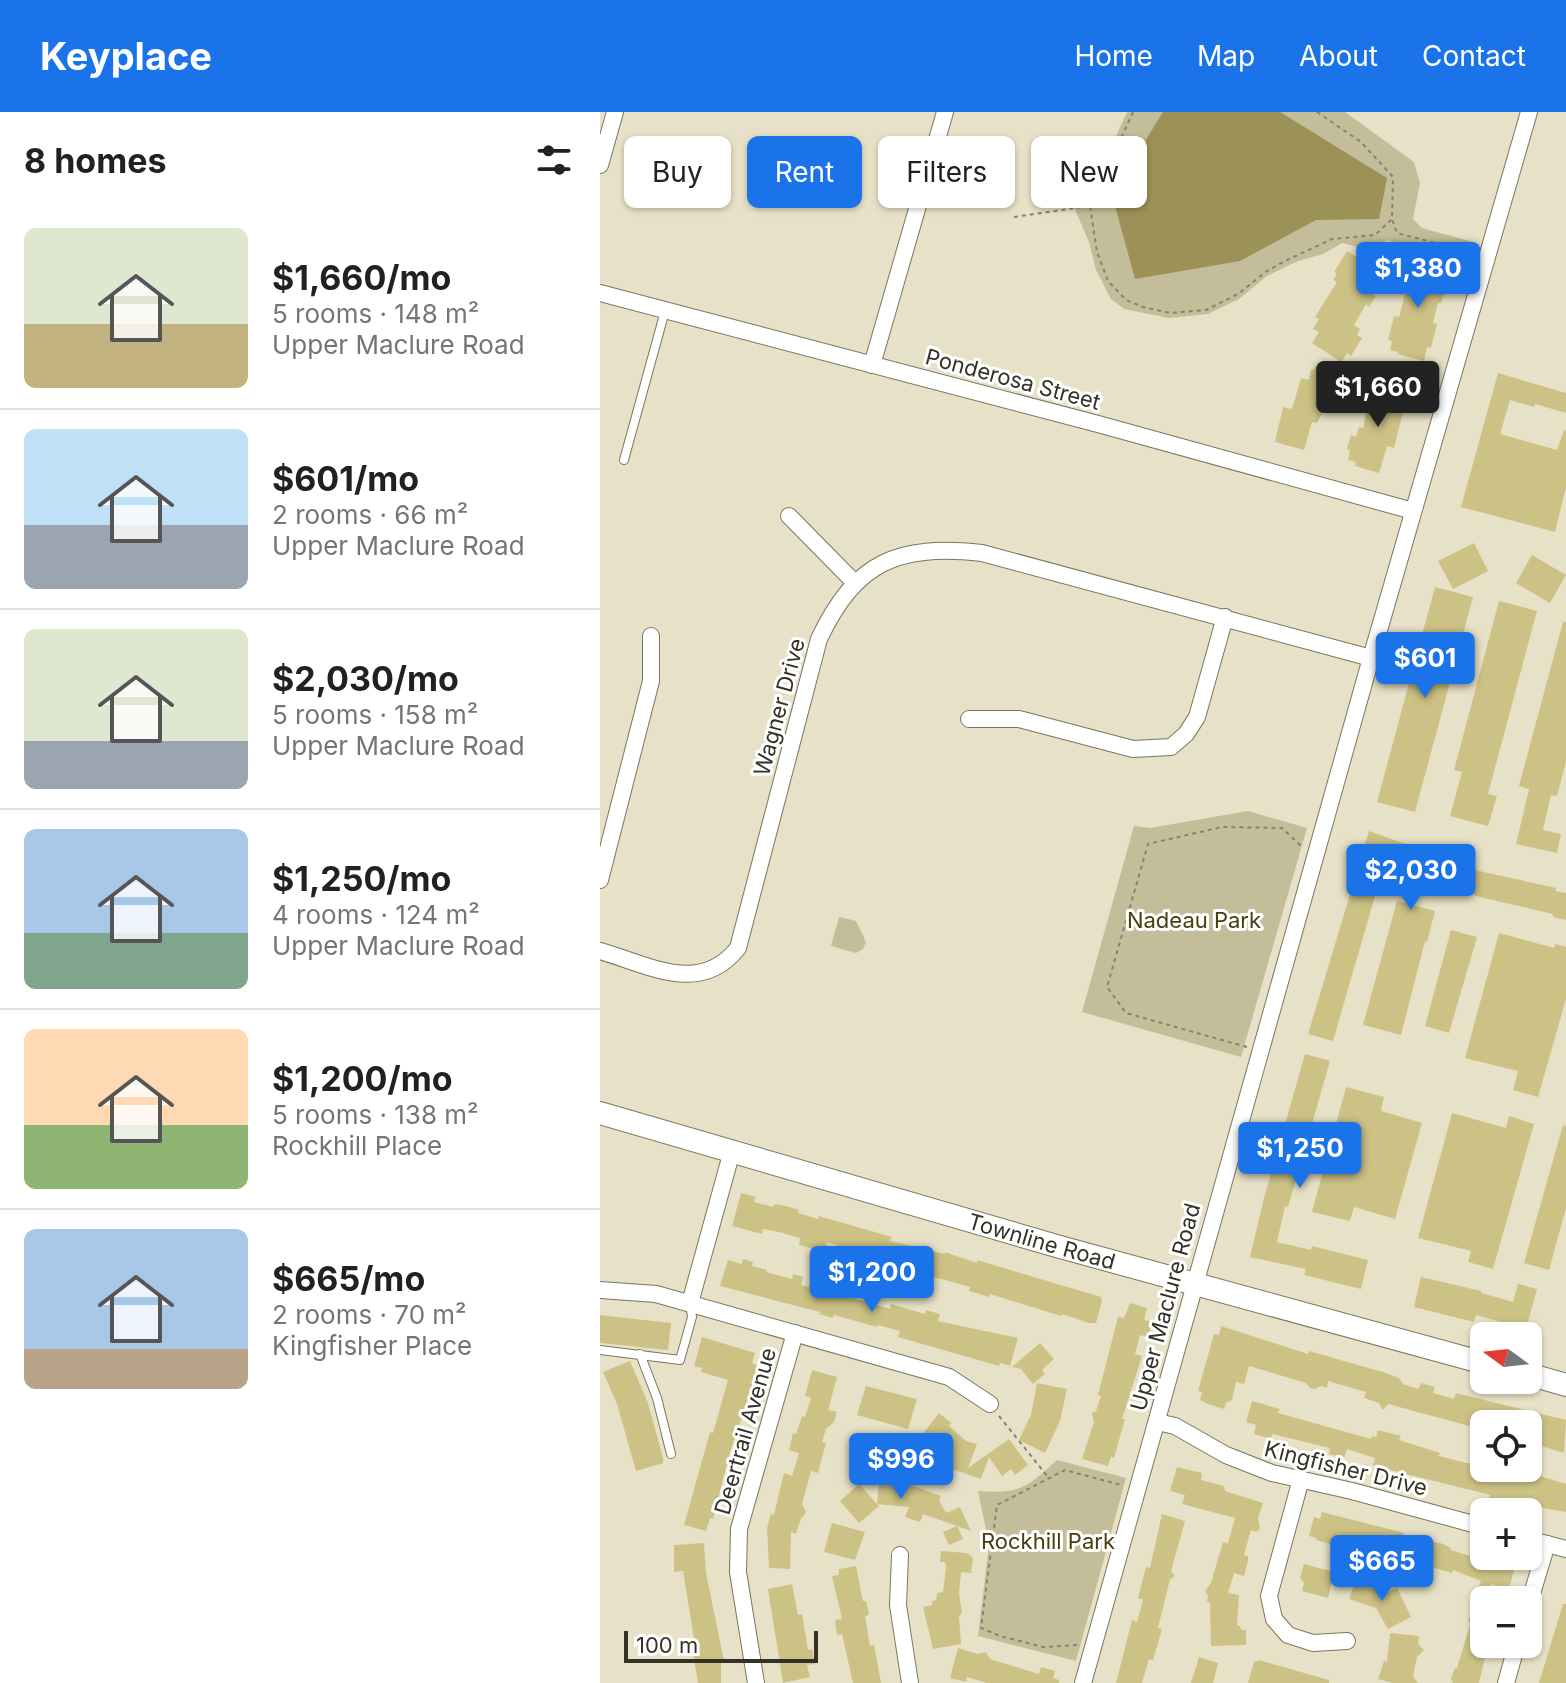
<!DOCTYPE html>
<html lang="en">
<head>
<meta charset="utf-8">
<style>
  body { margin:0; font-family:Inter,sans-serif; background:#f2f2f2; color:#202124; height:100vh; display:flex; flex-direction:column; font-size:30px; white-space:nowrap }
  * { box-sizing:border-box; margin:0 }
  p { font-size:26px; color:#757577 }
  .icon { flex:none; width:44px; height:44px; fill:none; stroke:currentColor; stroke-width:2; stroke-linecap:round; stroke-linejoin:round }
  .map { position:relative; flex:1; overflow:hidden }
  .drawer { display:flex; flex-direction:column; background:#fff; width:600px }
  .drawer>* { flex:none }
  .guide { position:absolute; left:24px; top:24px; width:760px; height:72px; display:flex; gap:16px }
  .needle { width:52px; rotate:285deg }
  .buttons { position:absolute; left:870px; top:1210px; display:grid; gap:16px }
  .buttons a { display:grid; place-items:center; width:72px; height:72px; border-radius:12px; background:#fff; box-shadow:0 2px 6px #0004; font-size:40px }
  .scale { position:absolute; left:24px; bottom:20px; width:194px; box-sizing:border-box; padding-left:8px; border:4px solid #343227; border-top:0; font-size:22px; line-height:28px; white-space:nowrap; color:#343227; -webkit-text-stroke:6px #fff; paint-order:stroke }
  .price { position:absolute; translate:-50% -68px; padding:0 18px; border-radius:8px; background:#1a73e8; color:#fff; font-size:26px; line-height:52px; filter:drop-shadow(0 2px 4px #0008) }
  .price::after { content:''; position:absolute; left:50%; top:48px; width:24px; height:18px; margin-left:-12px; background:inherit; clip-path:polygon(0 0,100% 0,50% 100%) }
  .price.on { background:#222; color:#fff }
  ul { padding:0; list-style:none }
  li { display:flex; align-items:center; gap:24px; height:200px; padding:0 24px }
  li+li { border-top:2px solid #e0e0e0 }
  li span { display:grid; place-items:center; flex:none; width:224px; height:160px; border-radius:12px; color:#555 }
  li>.icon { margin-inline-start:auto }
  span .icon { width:96px; height:96px; fill:#fffc; stroke-width:1 }
  li b { font-size:34px }
  h2 { display:flex; justify-content:space-between; align-items:center; height:96px; padding:0 24px; font-size:34px }
  .chip { padding:0 28px; border-radius:12px; background:#fff; box-shadow:0 2px 6px #0004; font-size:28px; line-height:72px }
  .chip.on { background:#1a73e8; color:#fff }
  header { display:flex; align-items:center; gap:48px; box-sizing:border-box; height:112px; padding:0 40px; background:#1a73e8; color:#fff }
  header strong { font-size:38px }
  nav { display:flex; gap:44px; margin-inline-start:auto; font-size:28px }
  main { display:flex; flex:1; min-height:0 }
  .map>svg:first-child { display:block }
</style>
</head>
<body>
<header>
<strong>Keyplace</strong>
<nav><a>Home</a><a>Map</a><a>About</a><a>Contact</a></nav>
</header>
<main>
<section class="drawer">
<h2>8 homes<svg class="icon" aria-label="filters" viewBox="0 0 24 24"><path d="M4 7h16M4 17h16"/><circle cx="9" cy="7" r="2"/><circle cx="15" cy="17" r="2"/></svg></h2>
<ul>
<li><span style="background:linear-gradient(#dfe7d0 60%,#c2b280 0)"><svg class="icon" aria-label="home" viewBox="0 0 24 24"><path d="M3 11l9-7 9 7M6 9v11h12V9"/></svg></span><div><b>$1,660/mo</b><p>5 rooms · 148 m²</p><p>Upper Maclure Road</p></div></li>
<li><span style="background:linear-gradient(#bfe0f5 60%,#9aa5b1 0)"><svg class="icon" aria-label="home" viewBox="0 0 24 24"><path d="M3 11l9-7 9 7M6 9v11h12V9"/></svg></span><div><b>$601/mo</b><p>2 rooms · 66 m²</p><p>Upper Maclure Road</p></div></li>
<li><span style="background:linear-gradient(#dfe7d0 70%,#9aa5b1 0)"><svg class="icon" aria-label="home" viewBox="0 0 24 24"><path d="M3 11l9-7 9 7M6 9v11h12V9"/></svg></span><div><b>$2,030/mo</b><p>5 rooms · 158 m²</p><p>Upper Maclure Road</p></div></li>
<li><span style="background:linear-gradient(#a9c7e8 65%,#7fa58c 0)"><svg class="icon" aria-label="home" viewBox="0 0 24 24"><path d="M3 11l9-7 9 7M6 9v11h12V9"/></svg></span><div><b>$1,250/mo</b><p>4 rooms · 124 m²</p><p>Upper Maclure Road</p></div></li>
<li><span style="background:linear-gradient(#ffd9b3 60%,#8fb573 0)"><svg class="icon" aria-label="home" viewBox="0 0 24 24"><path d="M3 11l9-7 9 7M6 9v11h12V9"/></svg></span><div><b>$1,200/mo</b><p>5 rooms · 138 m²</p><p>Rockhill Place</p></div></li>
<li><span style="background:linear-gradient(#a9c7e8 75%,#b9a48a 0)"><svg class="icon" aria-label="home" viewBox="0 0 24 24"><path d="M3 11l9-7 9 7M6 9v11h12V9"/></svg></span><div><b>$665/mo</b><p>2 rooms · 70 m²</p><p>Kingfisher Place</p></div></li>
</ul>
</section>
<div class="map">
<svg width="966" height="1571" viewBox="0 0 966 1571">
  <rect width="100%" height="100%" fill="#e7e2c7"/>
  <g fill="#c3bd99">
    <polygon points="527,0 745,0 814,50 820,71 813,107 822,116 873,130 867,149 786,128 779,140 742,131 723,142 698,149 667,164 639,187 608,202 569,206 524,197 511,187 496,158 489,130 473,93 487,86 492,77"/>
    <polygon points="648,699 707,716 641,945 482,900 534,714 550,716"/>
    <polygon points="239,805 256,809 266,830 263,837 256,841 231,834"/>
    <path d="M457 1348 526 1366 476 1549 378 1524 389 1432 378 1379C421 1382 426 1376 457 1348Z"/>
  </g>
  <polygon fill="#9c9156" points="563,0 680,0 787,66 779,107 716,108 640,149 535,167 512,83"/>
  <g fill="#cdc285">
    <polygon points="747,139 772,155 769,159 778,165 769,180 776,184 769,195 766,192 754,213 760,217 757,223 762,226 751,244 747,241 741,250 712,231 719,220 713,217 719,207 715,205 737,170 733,168 737,162 734,160"/>
    <polygon points="813,148 844,154 843,158 850,159 841,191 838,191 833,211 837,212 831,236 827,235 824,249 797,242 798,240 790,238 792,229 788,228 794,204 799,205 805,182 801,181 807,155 811,156"/>
    <polygon points="716,254 748,265 745,275 741,274 740,278 734,277 728,301 723,300 717,311 712,310 704,338 675,330 683,295 692,297 701,266 709,268 711,258 714,258"/>
    <polygon points="898,261 966,281 966,301 935,292 934,295 910,288 900,322 957,338 964,318 966,318 966,375 955,420 861,395"/>
    <polygon points="777,273 808,280 794,336 787,334 779,361 755,354 756,350 748,348 750,338 747,337 751,323 756,325 759,315 763,316 770,282 775,283"/>
    <polygon points="874,431 888,459 853,477 838,449"/>
    <polygon points="932,443 966,463 950,491 916,471"/>
    <polygon points="835,475 873,485 815,700 777,690"/>
    <polygon points="899,489 937,499 888,682 897,684 888,714 850,704 862,660 854,658"/>
    <polygon points="963,510 966,510 966,650 957,684 951,683 943,718 961,722 957,741 916,732 929,677 919,674"/>
    <polygon points="769,719 811,734 809,739 862,751 861,755 956,776 955,779 966,781 966,808 953,805 953,802 859,780 860,777 812,766 814,759 780,748 769,782 775,784 733,929 708,922"/>
    <polygon points="797,789 835,799 827,830 825,829 801,923 763,913"/>
    <polygon points="851,818 877,825 849,921 825,914"/>
    <polygon points="899,821 954,836 955,832 966,835 966,887 938,985 913,978 918,959 865,946"/>
    <polygon points="705,942 730,949 688,1095 685,1094 677,1130 711,1138 712,1134 768,1148 761,1177 704,1163 706,1157 650,1145 664,1086"/>
    <polygon points="746,975 784,985 781,999 822,1011 795,1107 754,1095 750,1109 712,1100"/>
    <polygon points="852,1001 906,1016 909,1004 934,1012 893,1157 868,1150 871,1139 818,1126"/>
    <polygon points="963,1013 966,1014 966,1096 949,1158 924,1151"/>
    <polygon points="141,1081 156,1085 154,1090 173,1095 175,1092 186,1094 199,1098 198,1101 218,1107 219,1104 292,1125 290,1129 345,1142 345,1140 377,1151 377,1148 491,1182 501,1185 502,1189 496,1211 489,1211 462,1202 461,1204 390,1182 389,1185 369,1179 370,1175 305,1157 306,1154 227,1130 225,1140 199,1133 200,1126 179,1120 163,1117 162,1122 132,1114"/>
    <polygon points="143,1147 153,1150 152,1154 167,1158 166,1160 192,1167 193,1162 203,1165 201,1173 226,1179 227,1175 239,1179 241,1173 255,1177 252,1186 290,1197 291,1192 325,1202 326,1198 340,1202 338,1209 418,1226 410,1254 400,1251 399,1254 298,1225 300,1219 278,1213 277,1215 234,1203 233,1206 219,1202 220,1200 120,1174 128,1148 142,1152"/>
    <polygon points="821,1165 881,1179 881,1181 913,1190 918,1172 937,1177 926,1217 876,1203 874,1210 814,1195"/>
    <polygon points="530,1191 547,1196 544,1208 552,1210 548,1225 540,1223 535,1242 542,1244 522,1307 525,1307 514,1346 511,1345 508,1354 482,1347 494,1310 492,1301 496,1299 501,1284 498,1283 518,1205 524,1206"/>
    <polygon points="0,1203 71,1211 68,1238 0,1231"/>
    <polygon points="621,1214 708,1242 709,1239 786,1261 799,1266 803,1272 818,1277 821,1271 835,1275 833,1281 854,1287 856,1281 966,1308 964,1341 928,1330 928,1312 884,1312 884,1318 788,1292 783,1298 779,1291 764,1286 766,1280 728,1269 727,1276 721,1274 715,1277 710,1276 706,1271 649,1254 644,1272 636,1270 632,1288 626,1291 624,1297 608,1292 600,1288 602,1280 598,1279 614,1222 619,1223"/>
    <polygon points="102,1225 155,1241 152,1251 159,1255 130,1340 113,1407 110,1406 106,1419 84,1413 110,1320 113,1321 128,1268 101,1260 102,1256 94,1254"/>
    <polygon points="440,1231 454,1247 442,1258 445,1262 433,1272 421,1257 412,1255"/>
    <polygon points="30,1249 48,1291 63,1346 63,1351 36,1359 17,1292 3,1260"/>
    <polygon points="212,1258 237,1265 228,1298 237,1300 234,1310 226,1317 222,1330 226,1331 218,1361 211,1359 202,1392 206,1400 204,1404 201,1406 196,1422 191,1420 190,1457 169,1456 167,1416 171,1402 174,1403 184,1361 192,1364 199,1341 189,1338 193,1321 196,1322 202,1304 205,1305 211,1286 205,1284"/>
    <polygon points="437,1271 467,1277 460,1309 445,1341 419,1328 431,1303"/>
    <polygon points="266,1274 317,1287 308,1317 257,1303"/>
    <polygon points="652,1289 680,1297 678,1301 771,1327 772,1324 776,1325 778,1318 801,1324 799,1328 840,1341 839,1344 866,1351 884,1352 884,1356 913,1356 966,1372 966,1400 889,1386 890,1383 790,1358 773,1353 775,1346 747,1337 744,1346 729,1342 730,1336 672,1322 671,1327 654,1322 656,1313 646,1310"/>
    <polygon points="339,1301 351,1311 349,1314 366,1329 377,1332 368,1356 409,1327 428,1353 415,1363 411,1357 402,1364 389,1345 381,1367 346,1355 349,1345 322,1323"/>
    <polygon points="577,1355 602,1361 601,1368 624,1374 625,1379 663,1391 658,1406 660,1417 656,1420 651,1418 644,1443 648,1444 648,1449 644,1464 634,1461 628,1481 639,1483 637,1514 640,1514 641,1518 646,1518 646,1533 611,1534 610,1491 607,1490 608,1484 605,1479 611,1471 623,1430 628,1431 635,1406 582,1392 585,1383 570,1379"/>
    <polygon points="280,1357 306,1359 305,1371 341,1384 339,1388 346,1401 360,1395 371,1419 323,1402 320,1410 305,1405 309,1395 277,1392 279,1394 259,1411 240,1389 259,1372 277,1392"/>
    <polygon points="722,1400 804,1421 803,1425 827,1432 828,1428 843,1432 851,1436 850,1438 878,1446 879,1442 910,1450 908,1456 914,1458 909,1477 890,1472 900,1488 884,1488 884,1532 888,1532 879,1571 853,1571 851,1566 855,1556 857,1556 871,1510 868,1509 874,1491 870,1487 876,1482 881,1469 853,1458 852,1461 818,1451 809,1456 795,1452 794,1455 779,1451 780,1447 716,1428 716,1426 709,1424 714,1405 720,1407"/>
    <polygon points="562,1402 585,1409 571,1459 575,1464 570,1467 558,1516 562,1517 553,1548 549,1547 542,1571 516,1571 532,1508 537,1510 543,1488 538,1486 546,1455 550,1456"/>
    <polygon points="232,1411 265,1420 255,1448 224,1440"/>
    <polygon points="357,1414 363,1427 349,1433 343,1420"/>
    <polygon points="104,1431 106,1461 124,1549 121,1550 121,1571 98,1571 93,1540 96,1539 83,1459 74,1460 74,1433"/>
    <polygon points="341,1439 367,1441 373,1446 371,1461 361,1460 359,1482 362,1501 359,1504 361,1532 333,1537 323,1495 332,1493 332,1489 336,1488 337,1481 343,1480 346,1455 345,1450 340,1450"/>
    <polygon points="704,1452 734,1460 728,1486 702,1479 704,1471 700,1466"/>
    <polygon points="256,1454 263,1489 266,1489 269,1503 265,1504 270,1534 274,1533 281,1571 253,1571 242,1522 237,1523 235,1508 242,1507 232,1464 239,1463 239,1457"/>
    <polygon points="756,1468 788,1480 797,1476 811,1505 788,1517 776,1496 749,1487"/>
    <polygon points="192,1472 198,1503 202,1502 208,1538 212,1537 215,1552 207,1553 210,1565 183,1571 168,1477"/>
    <polygon points="963,1492 966,1492 966,1571 939,1571"/>
    <polygon points="790,1521 819,1524 818,1532 824,1538 817,1545 813,1564 818,1571 792,1571 778,1567 784,1549 787,1550"/>
    <polygon points="358,1536 378,1542 386,1540 390,1547 439,1562 441,1555 455,1559 453,1566 459,1568 459,1571 387,1571 367,1565 366,1570 350,1566"/>
    <polygon points="599,1545 618,1551 613,1571 591,1571"/>
    <polygon points="659,1548 729,1568 729,1571 648,1571 654,1550"/>
  </g>
  <g fill="none" stroke-linecap="round" stroke-linejoin="round">
    <defs>
      <g id="lane">
        <polyline points="24,348 65,199"/>
        <polyline points="0,1238 80,1248 92,1205 90,1192"/>
        <polyline points="40,1242 57,1286 71,1342"/>
      </g>
      <g id="street">
        <polyline points="0,53 15,0"/>
        <polyline points="0,181 498,312 813,399"/>
        <polyline points="272,253 345,0"/>
        <polyline points="189,404 254,470"/>
        <polyline points="369,607 419,607 533,637 571,635 586,622 597,605 625,505"/>
        <polyline points="0,768 51,569 51,524"/>
        <path d="M0 839C49 853 100 884 138 836L219 527C256 449 298 432 382 441L771 546"/>
        <polyline points="0,1178 56,1182 349,1265 390,1292"/>
        <polyline points="90,1191 132,1039"/>
        <polyline points="557,1310 575,1314 626,1343 672,1361 752,1379 884,1415"/>
        <polyline points="701,1367 669,1484 674,1507 688,1523 713,1531 747,1529"/>
        <polyline points="928,1427 966,1437"/>
        <polyline points="300,1443 298,1493 310,1571"/>
        <polyline points="928,1495 947,1432"/>
        <polyline points="156,1571 138,1460 139,1417 195,1221"/>
        <polyline points="483,1571 771,546 929,0"/>
        <polyline points="906,1571 917,1532"/>
      </g>
      <g id="secondary">
        <path id="s1" d="M0 1001 460 1135 884 1251"/>
        <polyline points="928,1262 966,1273"/>
      </g>
    </defs>
    <use href="#lane" stroke="#7a765d" stroke-width="10"/>
    <use href="#street" stroke="#7a765d" stroke-width="18"/>
    <use href="#secondary" stroke="#7a765d" stroke-width="24"/>
    <g stroke="#868370" stroke-width="2" stroke-dasharray="4 4" stroke-linecap="butt">
      <polyline points="533,0 490,94 497,140 508,169 526,188 543,195 570,201 606,198 638,182 667,159 685,149 732,127 775,123 792,107"/>
      <polyline points="717,0 761,30 793,65 792,107 797,121 874,141"/>
      <polyline points="414,105 536,87"/>
      <polyline points="647,935 526,901 507,875 548,732 622,715 682,716 702,735"/>
      <polyline points="399,1304 448,1365"/>
      <polyline points="477,1533 443,1535 400,1524 381,1516 397,1393 465,1358 521,1373"/>
    </g>
    <use href="#lane" stroke="#fff" stroke-width="8"/>
    <use href="#street" stroke="#fff" stroke-width="16"/>
    <use href="#secondary" stroke="#fff" stroke-width="22"/>
  </g>
  <g text-anchor="middle" stroke-width="6" stroke-linejoin="round" paint-order="stroke">
    <g font-size="22" fill="#343227" stroke="#fff">
      <text transform="translate(413 267) rotate(15)" y="8">Ponderosa Street</text>
      <text transform="translate(179 595) rotate(-75)" y="8">Wagner Drive</text>
      <text dy="8" stroke="none"><textPath href="#s1" startOffset="460">Townline Road</textPath></text>
      <text transform="translate(565 1195) rotate(-75)" y="8">Upper Maclure Road</text>
      <text transform="translate(145 1319) rotate(-74)" y="8">Deertrail Avenue</text>
      <text transform="translate(746 1356) rotate(14)" y="8">Kingfisher Drive</text>
    </g>
    <g font-size="22" fill="#494011" stroke="#fff">
      <text x="594" y="816">Nadeau Park</text>
      <text x="448" y="1437">Rockhill Park</text>
    </g>
  </g>
</svg>
<div class="buttons">
<a><svg class="needle" viewBox="-14 -14 28 28"><path d="M0-13l5 13h-10z" fill="#e53935"/><path d="M0 13l5-13h-10z" fill="#757577"/></svg></a>
<a><svg class="icon" aria-label="locate" viewBox="0 0 24 24"><circle cx="12" cy="12" r="6"/><path d="M12 2v4M12 18v4M2 12h4M18 12h4"/></svg></a>
<a>+</a>
<a>−</a>
</div>
<div class="scale">100 m</div>
<b class="price" style="left:818px;top:198px">$1,380</b>
<b class="price on" style="left:778px;top:317px">$1,660</b>
<b class="price" style="left:825px;top:588px">$601</b>
<b class="price" style="left:811px;top:800px">$2,030</b>
<b class="price" style="left:700px;top:1078px">$1,250</b>
<b class="price" style="left:272px;top:1202px">$1,200</b>
<b class="price" style="left:301px;top:1389px">$996</b>
<b class="price" style="left:782px;top:1491px">$665</b>
<div class="guide">
<a class="chip">Buy</a>
<a class="chip on">Rent</a>
<a class="chip">Filters</a>
<a class="chip">New</a>
</div>
</div>
</main>
</body>
</html>
